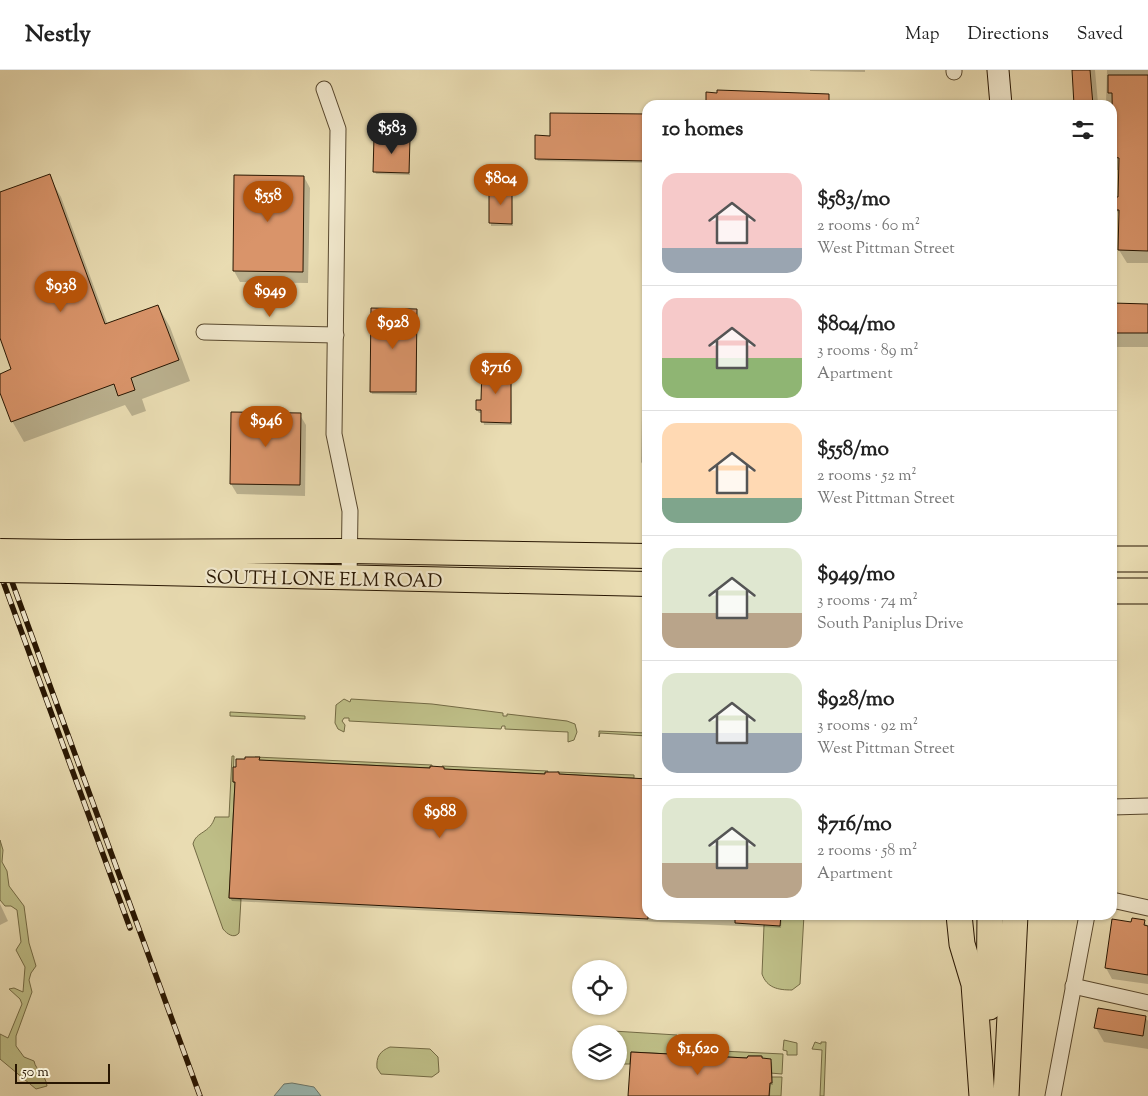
<!DOCTYPE html>
<html lang="en">
<head>
<meta charset="utf-8">
<style>
  body { margin:0; font-family:"Sorts Mill Goudy",serif; background:#f6f6f6; color:#222; height:100vh; display:flex; flex-direction:column; font-size:19px; white-space:nowrap }
  * { box-sizing:border-box; margin:0 }
  p { font-size:16px; color:#767676 }
  .icon { flex:none; width:28px; height:28px; fill:none; stroke:currentColor; stroke-width:2; stroke-linecap:round; stroke-linejoin:round }
  .map { position:relative; flex:1; overflow:hidden }
  .sheet { position:absolute; left:642px; top:30px; width:475px; height:820px; display:flex; flex-direction:column; background:#fff; border-radius:15px; box-shadow:0 1px 4px #0004 }
  .sheet>* { flex:none }
  .tools { position:absolute; left:572px; top:890px; display:grid; gap:10px }
  .tools a { display:grid; place-items:center; width:55px; height:55px; border-radius:50%; background:#fff; box-shadow:0 1px 4px #0004; font-size:25px }
  .scale { position:absolute; left:15px; bottom:12px; width:95px; box-sizing:border-box; padding-left:5px; border:2px solid #281602; border-top:0; font-size:14px; line-height:18px; white-space:nowrap; color:#281602; -webkit-text-stroke:4px #f1e8cd; paint-order:stroke }
  .price { position:absolute; translate:-50% -42px; padding:0 11px; border-radius:18px; background:#b45309; color:#fff; font-size:16px; line-height:32px; filter:drop-shadow(0 1px 2px #0008) }
  .price::after { content:''; position:absolute; left:50%; top:30px; width:15px; height:11px; margin-left:-8px; background:inherit; clip-path:polygon(0 0,100% 0,50% 100%) }
  .price.current { background:#222; color:#fff }
  ul { padding:0; list-style:none }
  li { display:flex; align-items:center; gap:15px; height:125px; padding:0 20px }
  li+li { border-top:1px solid #e0e0e0 }
  li span { display:grid; place-items:center; flex:none; width:140px; height:100px; border-radius:15px; color:#555 }
  li>.icon { margin-inline-start:auto }
  span .icon { width:60px; height:60px; fill:#fffc; stroke-width:1 }
  li b { font-size:21px }
  h2 { display:flex; justify-content:space-between; align-items:center; height:60px; padding:0 20px; font-size:21px }
  header { display:flex; align-items:center; gap:30px; box-sizing:border-box; height:70px; padding:0 25px; background:#fff; border-bottom:1px solid #e0e0e0 }
  header strong { font-size:24px }
  nav { display:flex; gap:28px; margin-inline-start:auto; font-size:18px }
  .map>svg:first-child { display:block }
</style>
</head>
<body>
<header>
<strong>Nestly</strong>
<nav><a>Map</a><a>Directions</a><a>Saved</a></nav>
</header>
<div class="map">
<svg width="1148" height="1026" viewBox="0 0 1148 1026">
  <rect width="100%" height="100%" fill="#e9dcb2"/>
  <filter id="stains"><feTurbulence type="fractalNoise" baseFrequency=".004" numOctaves="4"/><feColorMatrix values="0 0 0 0 .2 0 0 0 0 .09 0 0 0 0 .02 0 0 0 .5 -.17"/></filter>
  <radialGradient id="worn" r=".72"><stop offset=".6" stop-color="#630" stop-opacity="0"/><stop offset="1" stop-color="#630" stop-opacity=".3"/></radialGradient>
  <g fill="#bebe87" stroke="#736a44">
    <polygon points="344,629 350,632 351,629 432,634 503,643 503,646 507,646 507,644 567,651 575,654 577,662 574,670 568,672 568,662 505,659 505,656 502,656 501,659 349,651 349,648 344,648 342,651 345,655 344,662 338,659 335,653 336,635"/>
    <polygon points="230,642 305,646 305,649 230,646"/>
    <polygon points="599,661 647,663 647,666 600,663 599,667"/>
    <path d="M232 686H234L233 712H235L229 828 241 829 239 863C234 869 227 864 223 859L193 774C196 761 210 764 215 747H229Z"/>
    <polygon points="255,687 432,695 432,698 255,690"/>
    <polygon points="442,696 548,701 547,704 545,704 442,699"/>
    <polygon points="557,702 634,705 634,708 557,704"/>
    <path d="M0 770 3 780 2 792 7 801 9 816 24 836 29 873 36 896 31 903 29 910 32 922 16 966V976L24 987 34 991C36 1001 46 1005 47 1016L36 1019 0 989V964L8 968 22 934 20 929 9 919 14 918 23 922 25 897 16 880 21 872 17 840 11 836H5L0 830Z"/>
    <path d="M781 845H804L800 914 792 920C778 920 767 918 762 904L764 855Z"/>
    <polygon points="613,961 677,965 679,979 783,984 782,1004 770,1003 761,986 748,986 747,988 631,982 630,994 619,994 619,964 602,964"/>
    <polygon points="784,970 797,973 797,985 787,985 787,981 783,980"/>
    <polygon points="815,972 821,974 821,972 826,972 824,1026 820,1026 822,980 812,979"/>
    <path d="M390 977 430 979 438 987 439 1002 432 1007 381 1004 377 998C376 987 380 981 390 977Z"/>
    <polygon points="770,1007 782,1007 781,1026 769,1026"/>
  </g>
  <polygon fill="#9abab5" stroke="#6c786d" points="292,1013 314,1017 321,1026 274,1026 284,1014"/>
  <g fill="#0003">
    <polygon points="810,0 865,0 865,2 810,1"/>
    <polygon points="1073,0 1095,0 1098,33 1106,33 1107,0 1148,0 1148,193 1127,193 1119,180 1120,146 1116,139 1120,128 1120,100 1112,100 1112,35 1076,35"/>
    <polygon points="648,46 648,93 538,91 536,88 551,67"/>
    <polygon points="409,69 410,105 376,104 375,101"/>
    <polygon points="49,106 61,127 108,255 158,236 170,257 190,311 142,329 146,341 132,346 125,335 24,372 12,351 0,319 0,305 13,300 0,264 0,124"/>
    <polygon points="304,107 310,118 308,213 240,212 234,201"/>
    <polygon points="490,120 512,120 513,156 491,156"/>
    <polygon points="1112,234 1148,235 1148,277 1112,277"/>
    <polygon points="417,240 417,325 372,324 371,321"/>
    <polygon points="643,278 648,278 648,402 641,392"/>
    <polygon points="511,298 512,355 484,355 482,343 479,343 477,340"/>
    <polygon points="300,345 306,355 305,426 237,424 231,414"/>
    <polygon points="259,689 260,691 546,705 648,845 782,845 781,858 232,831 230,828 236,715 234,712"/>
    <polygon points="0,834 8,851 0,855"/>
    <polygon points="1113,851 1132,854 1144,851 1148,857 1148,914 1112,909 1106,898"/>
    <polygon points="1145,947 1148,951 1148,979 1104,972 1096,958"/>
    <polygon points="762,990 770,990 772,993 773,1015 771,1015 770,1026 630,1026"/>
  </g>
  <g fill="#d9946a" stroke="#281602">
    <polygon points="1072,0 1090,0 1093,35 1074,35"/>
    <polygon points="1108,5 1148,5 1148,181 1118,180 1119,140 1114,140 1114,127 1118,127 1119,88 1113,87 1112,23 1108,23"/>
    <polygon points="717,20 829,24 829,35 706,35 706,22 717,23"/>
    <polygon points="550,43 648,44 648,91 535,89 535,65 550,66"/>
    <polygon points="374,67 410,68 409,103 373,102"/>
    <polygon points="50,104 105,254 158,235 179,290 131,308 135,320 118,326 114,314 11,352 0,323 0,304 11,299 0,268 0,122"/>
    <polygon points="234,105 304,106 303,202 233,201"/>
    <polygon points="489,118 512,119 512,154 489,153"/>
    <polygon points="1112,233 1148,234 1148,263 1112,263"/>
    <polygon points="371,238 417,239 416,322 370,322"/>
    <polygon points="482,297 511,297 511,353 481,352 481,340 476,340 476,330 481,330"/>
    <polygon points="231,342 301,343 300,415 230,414"/>
    <polygon points="245,687 260,687 259,690 430,698 430,696 444,697 444,699 545,704 545,702 559,702 559,704 648,709 648,849 229,828 235,712 233,712 233,697 236,697 236,689 245,689"/>
    <polygon points="735,845 781,845 780,856 735,853"/>
    <polygon points="1132,848 1145,850 1144,855 1148,856 1148,905 1105,898 1112,849 1131,852"/>
    <polygon points="1098,938 1146,946 1143,966 1094,958"/>
    <polygon points="631,982 747,988 748,986 762,986 762,988 771,989 772,1013 770,1013 769,1026 628,1026"/>
  </g>
  <g fill="none" stroke-linecap="round" stroke-linejoin="round">
    <defs>
      <g id="minor">
        <polyline points="954,0 954,2"/>
        <polyline points="324,19 338,59 334,364 350,441 349,509"/>
        <polyline points="204,262 336,265"/>
        <polyline points="1112,737 1148,736"/>
        <polyline points="1112,830 1148,838"/>
        <polyline points="1073,916 1148,933"/>
        <polyline points="1053,1026 1087,845"/>
      </g>
      <polyline id="secondary" points="998,0 1001,35"/>
      <g id="primary">
        <polyline points="66,482 350,481 648,486"/>
        <polyline points="69,501 648,514"/>
      </g>
      <g id="trunk">
        <polyline points="1112,489 1148,489"/>
        <polyline points="1112,521 1148,521"/>
        <polyline points="959,845 962,874 974,914 982,1026"/>
        <polyline points="989,937 990,845"/>
        <polyline points="1006,1026 1015,845"/>
      </g>
    </defs>
    <use href="#minor" stroke="#58482e" stroke-width="17"/>
    <use href="#secondary" stroke="#281602" stroke-width="23"/>
    <use href="#primary" stroke="#281602" stroke-width="26"/>
    <use href="#trunk" stroke="#281602" stroke-width="27"/>
    <use href="#minor" stroke="#f1e8cd" stroke-width="15"/>
    <use href="#secondary" stroke="#f1e8cd" stroke-width="21"/>
    <use href="#primary" stroke="#e9dcb2" stroke-width="24"/>
    <use href="#trunk" stroke="#e9dcb2" stroke-width="25"/>
    <defs>
      <g id="rail">
        <polyline points="0,479 200,1026"/>
        <polyline points="0,503 130,858"/>
      </g>
    </defs>
    <use href="#rail" stroke="#281602" stroke-width="5.5"/>
    <use href="#rail" stroke="#f1e8cd" stroke-width="4" stroke-dasharray="11" stroke-linecap="butt"/>
    <defs>
      <g id="primary-bridge">
        <polyline points="0,481 66,482"/>
        <polyline points="0,500 69,501"/>
      </g>
    </defs>
    <use href="#primary-bridge" stroke="#281602" stroke-width="26" stroke-linecap="butt"/>
    <use href="#primary-bridge" stroke="#e9dcb2" stroke-width="24"/>
  </g>
  <g text-anchor="middle" stroke-width="4.5" stroke-linejoin="round" paint-order="stroke">
    <g font-size="19" fill="#281602" stroke="#f1e8cd">
      <text transform="translate(324 508) rotate(1)" y="7">SOUTH LONE ELM ROAD</text>
    </g>
  </g>
  <rect width="100%" height="100%" filter="url(#stains)"/>
  <rect width="100%" height="100%" fill="url(#worn)"/>
</svg>
<div class="tools">
<a><svg class="icon" aria-label="locate" viewBox="0 0 24 24"><circle cx="12" cy="12" r="6"/><path d="M12 2v4M12 18v4M2 12h4M18 12h4"/></svg></a>
<a><svg class="icon" aria-label="layers" viewBox="0 0 24 24"><path d="M12 4l9 5-9 5-9-5zM3 14l9 5 9-5"/></svg></a>
</div>
<div class="scale">50 m</div>
<b class="price current" style="left:392px;top:85px">$583</b>
<b class="price" style="left:501px;top:136px">$804</b>
<b class="price" style="left:268px;top:153px">$558</b>
<b class="price" style="left:61px;top:243px">$938</b>
<b class="price" style="left:270px;top:248px">$949</b>
<b class="price" style="left:393px;top:280px">$928</b>
<b class="price" style="left:496px;top:325px">$716</b>
<b class="price" style="left:266px;top:378px">$946</b>
<b class="price" style="left:440px;top:769px">$988</b>
<b class="price" style="left:698px;top:1006px">$1,620</b>
<section class="sheet">
<h2>10 homes<svg class="icon" aria-label="filters" viewBox="0 0 24 24"><path d="M4 7h16M4 17h16"/><circle cx="9" cy="7" r="2"/><circle cx="15" cy="17" r="2"/></svg></h2>
<ul>
<li><span style="background:linear-gradient(#f6c9c9 75%,#9aa5b1 0)"><svg class="icon" aria-label="home" viewBox="0 0 24 24"><path d="M3 11l9-7 9 7M6 9v11h12V9"/></svg></span><div><b>$583/mo</b><p>2 rooms · 60 m²</p><p>West Pittman Street</p></div></li>
<li><span style="background:linear-gradient(#f6c9c9 60%,#8fb573 0)"><svg class="icon" aria-label="home" viewBox="0 0 24 24"><path d="M3 11l9-7 9 7M6 9v11h12V9"/></svg></span><div><b>$804/mo</b><p>3 rooms · 89 m²</p><p>Apartment</p></div></li>
<li><span style="background:linear-gradient(#ffd9b3 75%,#7fa58c 0)"><svg class="icon" aria-label="home" viewBox="0 0 24 24"><path d="M3 11l9-7 9 7M6 9v11h12V9"/></svg></span><div><b>$558/mo</b><p>2 rooms · 52 m²</p><p>West Pittman Street</p></div></li>
<li><span style="background:linear-gradient(#dfe7d0 65%,#b9a48a 0)"><svg class="icon" aria-label="home" viewBox="0 0 24 24"><path d="M3 11l9-7 9 7M6 9v11h12V9"/></svg></span><div><b>$949/mo</b><p>3 rooms · 74 m²</p><p>South Paniplus Drive</p></div></li>
<li><span style="background:linear-gradient(#dfe7d0 60%,#9aa5b1 0)"><svg class="icon" aria-label="home" viewBox="0 0 24 24"><path d="M3 11l9-7 9 7M6 9v11h12V9"/></svg></span><div><b>$928/mo</b><p>3 rooms · 92 m²</p><p>West Pittman Street</p></div></li>
<li><span style="background:linear-gradient(#dfe7d0 65%,#b9a48a 0)"><svg class="icon" aria-label="home" viewBox="0 0 24 24"><path d="M3 11l9-7 9 7M6 9v11h12V9"/></svg></span><div><b>$716/mo</b><p>2 rooms · 58 m²</p><p>Apartment</p></div></li>
</ul>
</section>
</div>
</body>
</html>
